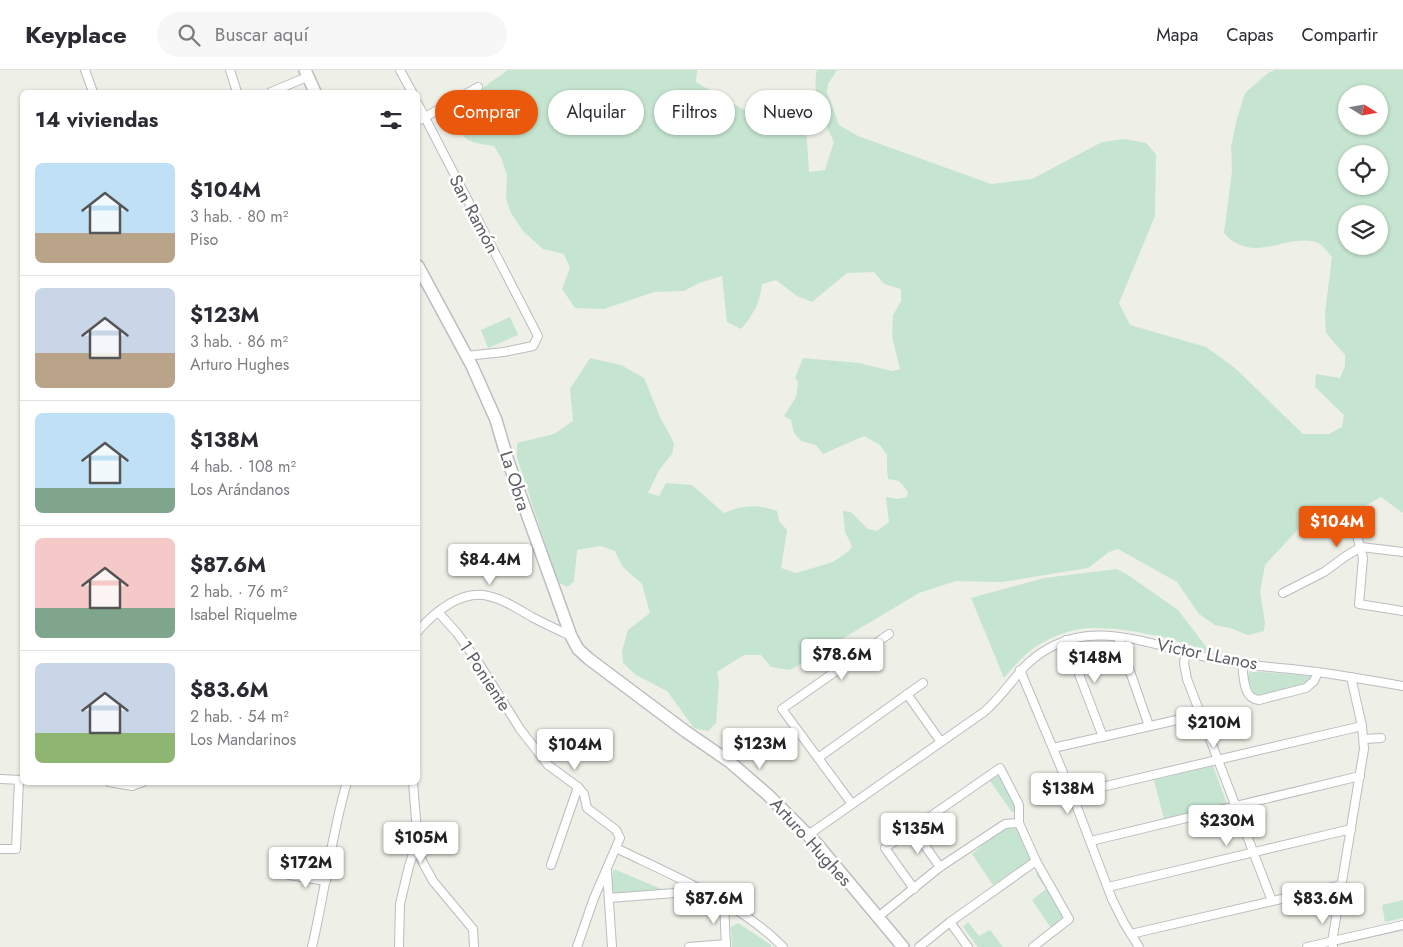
<!DOCTYPE html>
<html lang="es">
<head>
<meta charset="utf-8">
<style>
  body { margin:0; font-family:Jost,sans-serif; background:#f7f7f7; color:#2b2b33; height:100vh; display:flex; flex-direction:column; font-size:19px; white-space:nowrap }
  * { box-sizing:border-box; margin:0 }
  p { font-size:16px; color:#7c7c81 }
  .icon { flex:none; width:28px; height:28px; fill:none; stroke:currentColor; stroke-width:2; stroke-linecap:round; stroke-linejoin:round }
  .map { position:relative; flex:1; overflow:hidden }
  .side { position:absolute; left:20px; top:20px; width:400px; height:695px; display:flex; flex-direction:column; background:#fff; border-radius:8px; box-shadow:0 1px 4px #0004 }
  .side>* { flex:none }
  .banner { position:absolute; left:435px; top:20px; width:475px; height:45px; display:flex; gap:10px }
  .needle { width:32px; rotate:101deg }
  .buttons { position:absolute; left:1338px; top:15px; display:grid; gap:10px }
  .buttons a { display:grid; place-items:center; width:50px; height:50px; border-radius:50%; background:#fff; box-shadow:0 1px 4px #0004; font-size:25px }
  .price { position:absolute; translate:-50% -42px; padding:0 11px; border-radius:5px; background:#fff; color:#222; font-size:16px; line-height:32px; filter:drop-shadow(0 1px 2px #0008) }
  .price::after { content:''; position:absolute; left:50%; top:30px; width:15px; height:11px; margin-left:-8px; background:inherit; clip-path:polygon(0 0,100% 0,50% 100%) }
  .price.selected { background:#ea580c; color:#fff }
  ul { padding:0; list-style:none }
  li { display:flex; align-items:center; gap:15px; height:125px; padding:0 15px }
  li+li { border-top:1px solid #e1e1e2 }
  li span { display:grid; place-items:center; flex:none; width:140px; height:100px; border-radius:8px; color:#555 }
  li>.icon { margin-inline-start:auto }
  span .icon { width:60px; height:60px; fill:#fffc; stroke-width:1 }
  li b { font-size:21px }
  h2 { display:flex; justify-content:space-between; align-items:center; height:60px; padding:0 15px; font-size:21px }
  .tag { padding:0 18px; border-radius:22px; background:#fff; box-shadow:0 1px 4px #0004; font-size:18px; line-height:45px }
  .tag.selected { background:#ea580c; color:#fff }
  header { display:flex; align-items:center; gap:30px; box-sizing:border-box; height:70px; padding:0 25px; background:#fff; border-bottom:1px solid #e1e1e2 }
  header strong { font-size:24px }
  nav { display:flex; gap:28px; margin-inline-start:auto; font-size:18px }
  .search { width:350px; height:45px; background:#f7f7f7; display:flex; align-items:center; gap:12px; box-sizing:border-box; padding:0 18px; border-radius:28px; color:#7c7c81; font-size:19px }
  .map>svg:first-child { display:block }
</style>
</head>
<body>
<header>
<strong>Keyplace</strong>
<div class="search"><svg class="icon" aria-label="search" viewBox="0 0 24 24"><circle cx="10" cy="10" r="6"/><path d="M15 15l6 6"/></svg>Buscar aquí</div>
<nav><a>Mapa</a><a>Capas</a><a>Compartir</a></nav>
</header>
<div class="map">
<svg width="1403" height="877" viewBox="0 0 1403 877">
  <rect width="100%" height="100%" fill="#eeefe6"/>
  <g fill="#c5e5d0" fill-rule="evenodd">
    <path d="M508 0H697L696 12C722 28 747 44 777 52L789 46 806 55 809 102 825 100 834 72C823 49 811 26 817 0H837L828 14 827 22 839 55 858 66 991 114 1032 109 1102 72 1125 69 1146 73 1156 84 1155 146 1119 233 1130 255 1206 277 1235 298 1303 364H1329L1342 357 1344 345 1315 317 1316 304 1340 308 1345 296V285L1326 263 1325 243 1332 187C1328 183 1323 175 1318 173 1293 163 1262 188 1236 173 1231 171 1227 166 1224 163L1232 101 1231 77 1236 52 1245 23 1268 3 1275 0H1403V443L1381 427 1356 441 1316 440 1265 495 1260 522 1265 552 1264 561 1248 565 1230 558 1215 555 1199 544 1177 512 1118 479 1109 482 1088 498 1002 512 956 511 919 523 790 600 771 597 761 585H744L717 602 719 613 716 653 708 661 694 658 667 621 636 605 623 593 622 581 628 560 650 543 642 514 622 496 615 481 601 476 577 480 574 512 567 517 558 512 517 388V373L554 364 573 351 570 319 590 288 621 295 644 308 660 347 670 365 674 374 672 384 659 400 648 423 659 426 666 413 692 415 724 443C743 435 757 434 777 441L779 451 787 460 781 498 796 503 833 492 849 481 852 476 845 462 843 441 851 442 868 459 877 461 889 452 886 427 898 429 907 427 908 422 899 411 888 409 887 399V385L880 375 864 366 823 384 816 375 801 371 794 363 791 350 784 346 796 327 798 312 795 308 803 288 859 293 892 301 900 299 892 266 893 245 901 231V219L884 214 874 202 847 203 812 232 797 226 776 210 762 214C760 233 753 245 741 259L727 252 722 206 699 213 684 221 654 222 604 239 575 238 562 219 570 198 564 184 543 179 523 161 511 143 506 129 507 105 501 88 494 76C467 72 466 72 451 50L454 38ZM1346 24H1379V56H1346ZM1346 84H1379V116H1346ZM1346 144H1379V176H1346Z"/>
    <polygon points="510,247 518,265 488,278 481,260"/>
    <path d="M1117 499 1128 505 1178 540 1211 583C1177 569 1132 558 1095 558 1077 557 1055 565 1040 574 1026 582 1014 596 1004 608L971 528 1044 508Z"/>
    <polygon points="1249,601 1311,606 1311,610 1307,615 1258,626 1254,624 1245,605 1249,604"/>
    <polygon points="1213,696 1227,734 1164,749 1154,710"/>
    <polygon points="1003,697 1020,732 1017,742 1012,742 987,707"/>
    <polygon points="1015,755 1020,758 1032,786 1028,792 993,815 972,784 1006,756"/>
    <polygon points="1042,795 1066,848 1051,858 1032,830 1046,819 1036,804"/>
    <polygon points="614,799 666,821 611,824 610,811"/>
    <polygon points="1403,830 1403,848 1385,852 1382,835"/>
    <polygon points="968,852 979,866 990,860 1003,877 978,877 963,857"/>
    <polygon points="738,853 771,875 771,877 732,877 731,857"/>
  </g>
  <g fill="none" stroke-linecap="round" stroke-linejoin="round">
    <defs>
      <g id="street">
        <polyline points="85,0 93,22"/>
        <polyline points="230,0 237,22"/>
        <polyline points="400,0 412,22"/>
        <polyline points="271,22 307,7"/>
        <polyline points="418,34 538,266 533,276 504,282 466,286"/>
        <polyline points="418,51 478,17"/>
        <polyline points="1355,458 1363,488 1359,534 1403,541"/>
        <polyline points="1283,523 1324,502 1346,486 1361,477 1403,482"/>
        <polyline points="438,542 457,563 480,595 520,659 548,695 578,717 584,724 587,738 616,760 620,768 594,828 577,877"/>
        <path d="M418 561C434 543 457 523 483 525 500 527 518 539 532 547 545 554 558 560 571 566"/>
        <polyline points="1118,567 1149,656"/>
        <polyline points="1066,570 1103,667"/>
        <polyline points="1186,582 1184,593 1187,609 1272,831"/>
        <path d="M1242 594C1244 607 1243 629 1259 630L1306 618 1314 611 1318 602"/>
        <polyline points="1020,600 1072,724 1112,829 1124,853 1139,877"/>
        <polyline points="907,624 941,672"/>
        <polyline points="1364,669 1381,668"/>
        <polyline points="1053,678 1199,645"/>
        <polyline points="818,688 923,613"/>
        <polyline points="0,709 22,710"/>
        <polyline points="109,712 132,716 143,712"/>
        <polyline points="1072,724 1362,656"/>
        <polyline points="852,734 782,639 889,564"/>
        <polyline points="913,759 940,797"/>
        <path d="M808 765 984 642C1012 618 1019 592 1055 575 1110 549 1174 584 1230 592 1258 597 1288 598 1317 602 1345 606 1374 611 1403 616"/>
        <polyline points="1091,771 1360,706"/>
        <polyline points="415,778 433,811 473,859 474,877"/>
        <path d="M616 778C671 805 739 832 783 877"/>
        <polyline points="0,779 16,779 19,710"/>
        <polyline points="551,795 578,717"/>
        <polyline points="607,802 612,877"/>
        <polyline points="289,805 326,811"/>
        <polyline points="1108,817 1351,759"/>
        <polyline points="914,819 885,778 1000,698 1019,735 1019,753"/>
        <polyline points="609,828 701,821"/>
        <polyline points="724,833 726,877"/>
        <polyline points="878,847 940,797 1005,754 1019,753 1036,791 950,852 919,877"/>
        <polyline points="950,852 968,877"/>
        <polyline points="1131,864 1341,815"/>
        <path d="M312 877C325 822 331 766 347 712"/>
        <polyline points="399,877 400,834 409,796 415,778 417,762 413,712"/>
        <polyline points="689,877 726,874"/>
        <polyline points="1033,877 1069,849 1036,791"/>
        <polyline points="1307,877 1403,855"/>
        <polyline points="1333,877 1332,872 1364,679 1362,656 1351,607"/>
      </g>
      <g id="secondary">
        <polyline points="305,0 315,22"/>
        <polyline points="418,196 472,296 496,350 508,391 571,566 578,579 589,589 685,661 730,692 768,725 817,774 903,877"/>
      </g>
    </defs>
    <use href="#street" stroke="#bbbcc1" stroke-width="10"/>
    <use href="#secondary" stroke="#bcbcc3" stroke-width="14"/>
    <use href="#street" stroke="#fff" stroke-width="8"/>
    <use href="#secondary" stroke="#fff" stroke-width="11"/>
  </g>
  <g text-anchor="middle" stroke-width="5" stroke-linejoin="round" paint-order="stroke">
    <g font-size="18" fill="#5e5f66" stroke="#fff">
      <text transform="translate(474 144) rotate(62)" y="6">San Ramón</text>
      <text transform="translate(515 411) rotate(72)" y="6">La Obra</text>
      <text transform="translate(1207 584) rotate(11)" y="6">Victor LLanos</text>
      <text transform="translate(485 606) rotate(57)" y="6">1 Poniente</text>
      <text transform="translate(811 772) rotate(48)" y="6">Arturo Hughes</text>
    </g>
  </g>
</svg>
<div class="buttons">
<a><svg class="needle" viewBox="-14 -14 28 28"><path d="M0-13l5 13h-10z" fill="#e53935"/><path d="M0 13l5-13h-10z" fill="#7c7c81"/></svg></a>
<a><svg class="icon" aria-label="locate" viewBox="0 0 24 24"><circle cx="12" cy="12" r="6"/><path d="M12 2v4M12 18v4M2 12h4M18 12h4"/></svg></a>
<a><svg class="icon" aria-label="layers" viewBox="0 0 24 24"><path d="M12 4l9 5-9 5-9-5zM3 14l9 5 9-5"/></svg></a>
</div>
<b class="price selected" style="left:1337px;top:478px">$104M</b>
<b class="price" style="left:490px;top:516px">$84.4M</b>
<b class="price" style="left:842px;top:611px">$78.6M</b>
<b class="price" style="left:1095px;top:614px">$148M</b>
<b class="price" style="left:1214px;top:679px">$210M</b>
<b class="price" style="left:760px;top:700px">$123M</b>
<b class="price" style="left:575px;top:701px">$104M</b>
<b class="price" style="left:1068px;top:745px">$138M</b>
<b class="price" style="left:1227px;top:777px">$230M</b>
<b class="price" style="left:918px;top:785px">$135M</b>
<b class="price" style="left:421px;top:794px">$105M</b>
<b class="price" style="left:306px;top:819px">$172M</b>
<b class="price" style="left:714px;top:855px">$87.6M</b>
<b class="price" style="left:1323px;top:855px">$83.6M</b>
<div class="banner">
<a class="tag selected">Comprar</a>
<a class="tag">Alquilar</a>
<a class="tag">Filtros</a>
<a class="tag">Nuevo</a>
</div>
<section class="side">
<h2>14 viviendas<svg class="icon" aria-label="filters" viewBox="0 0 24 24"><path d="M4 7h16M4 17h16"/><circle cx="9" cy="7" r="2"/><circle cx="15" cy="17" r="2"/></svg></h2>
<ul>
<li><span style="background:linear-gradient(#bfe0f5 70%,#b9a48a 0)"><svg class="icon" aria-label="home" viewBox="0 0 24 24"><path d="M3 11l9-7 9 7M6 9v11h12V9"/></svg></span><div><b>$104M</b><p>3 hab. · 80 m²</p><p>Piso</p></div></li>
<li><span style="background:linear-gradient(#c9d6e8 65%,#b9a48a 0)"><svg class="icon" aria-label="home" viewBox="0 0 24 24"><path d="M3 11l9-7 9 7M6 9v11h12V9"/></svg></span><div><b>$123M</b><p>3 hab. · 86 m²</p><p>Arturo Hughes</p></div></li>
<li><span style="background:linear-gradient(#bfe0f5 75%,#7fa58c 0)"><svg class="icon" aria-label="home" viewBox="0 0 24 24"><path d="M3 11l9-7 9 7M6 9v11h12V9"/></svg></span><div><b>$138M</b><p>4 hab. · 108 m²</p><p>Los Arándanos</p></div></li>
<li><span style="background:linear-gradient(#f6c9c9 70%,#7fa58c 0)"><svg class="icon" aria-label="home" viewBox="0 0 24 24"><path d="M3 11l9-7 9 7M6 9v11h12V9"/></svg></span><div><b>$87.6M</b><p>2 hab. · 76 m²</p><p>Isabel Riquelme</p></div></li>
<li><span style="background:linear-gradient(#c9d6e8 70%,#8fb573 0)"><svg class="icon" aria-label="home" viewBox="0 0 24 24"><path d="M3 11l9-7 9 7M6 9v11h12V9"/></svg></span><div><b>$83.6M</b><p>2 hab. · 54 m²</p><p>Los Mandarinos</p></div></li>
</ul>
</section>
</div>
</body>
</html>
